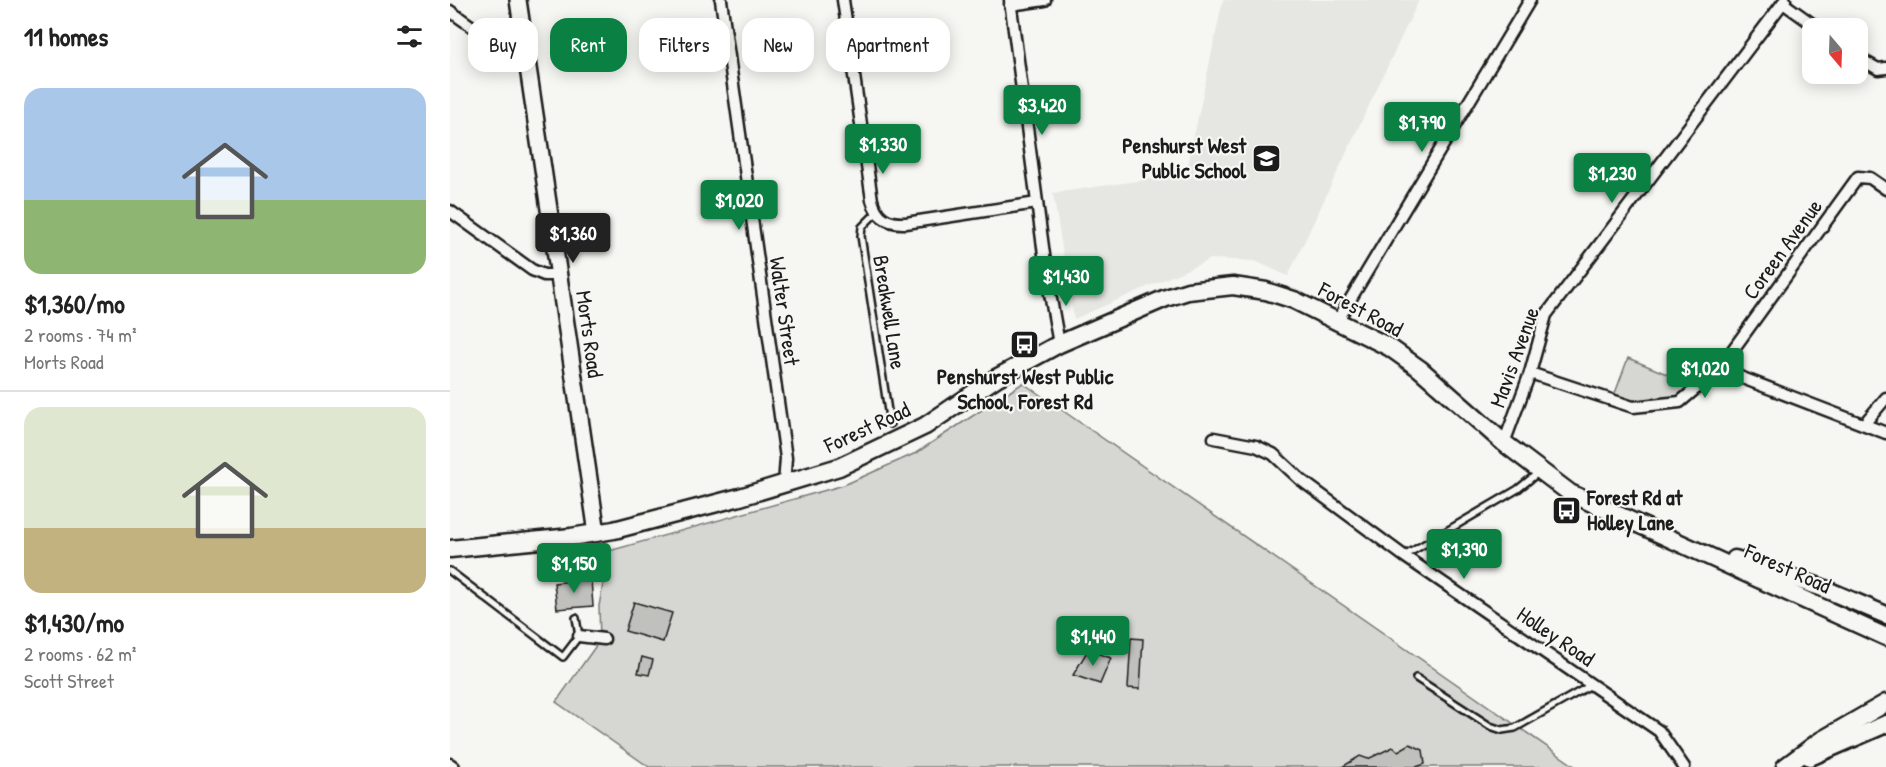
<!DOCTYPE html>
<html lang="en">
<head>
<meta charset="utf-8">
<style>
  body { margin:0; font-family:"Patrick Hand",sans-serif; background:#f6f6f6; color:#222; height:100vh; display:flex; flex-direction:column; font-size:22px; white-space:nowrap }
  * { box-sizing:border-box; margin:0 }
  p { font-size:20px; color:#767676 }
  .icon { flex:none; width:33px; height:33px; fill:none; stroke:currentColor; stroke-width:2; stroke-linecap:round; stroke-linejoin:round }
  .map { position:relative; flex:1; overflow:hidden }
  .side { display:flex; flex-direction:column; background:#fff; width:450px }
  .side>* { flex:none }
  .banner { position:absolute; left:18px; top:18px; width:570px; height:54px; display:flex; gap:12px }
  .needle { width:39px; rotate:161deg }
  .tools { position:absolute; left:1352px; top:18px; display:grid; gap:12px }
  .tools a { display:grid; place-items:center; width:66px; height:66px; border-radius:12px; background:#fff; box-shadow:0 3px 15px #0003; font-size:30px }
  .price { position:absolute; translate:-50% -51px; padding:0 14px; border-radius:6px; background:#0b8043; color:#fff; font-size:20px; line-height:39px; filter:drop-shadow(0 2px 3px #0008) }
  .price::after { content:''; position:absolute; left:50%; top:36px; width:18px; height:14px; margin-left:-9px; background:inherit; clip-path:polygon(0 0,100% 0,50% 100%) }
  .price.on { background:#222; color:#fff }
  ul { padding:0; list-style:none }
  li { display:grid; align-content:center; gap:12px; height:318px; padding:0 24px }
  li+li { border-top:2px solid #e0e0e0 }
  li span { display:grid; place-items:center; height:186px; border-radius:18px; color:#555 }
  li>.icon { margin-inline-start:auto }
  span .icon { width:108px; height:108px; fill:#fffc; stroke-width:1 }
  li b { font-size:26px }
  h2 { display:flex; justify-content:space-between; align-items:center; height:72px; padding:0 24px; font-size:26px }
  .pill { padding:0 21px; border-radius:18px; background:#fff; box-shadow:0 3px 15px #0003; font-size:21px; line-height:54px }
  .pill.on { background:#0b8043; color:#fff }
  main { display:flex; flex:1; min-height:0 }
  .map>svg:first-child { display:block }
</style>
</head>
<body>
<main>
<section class="side">
<h2>11 homes<svg class="icon" aria-label="filters" viewBox="0 0 24 24"><path d="M4 7h16M4 17h16"/><circle cx="9" cy="7" r="2"/><circle cx="15" cy="17" r="2"/></svg></h2>
<ul>
<li><span style="background:linear-gradient(#a9c7e8 60%,#8fb573 0)"><svg class="icon" aria-label="home" viewBox="0 0 24 24"><path d="M3 11l9-7 9 7M6 9v11h12V9"/></svg></span><div><b>$1,360/mo</b><p>2 rooms · 74 m²</p><p>Morts Road</p></div></li>
<li><span style="background:linear-gradient(#dfe7d0 65%,#c2b280 0)"><svg class="icon" aria-label="home" viewBox="0 0 24 24"><path d="M3 11l9-7 9 7M6 9v11h12V9"/></svg></span><div><b>$1,430/mo</b><p>2 rooms · 62 m²</p><p>Scott Street</p></div></li>
</ul>
</section>
<div class="map">
<svg width="1436" height="767" viewBox="0 0 1436 767">
  <rect width="100%" height="100%" fill="#f6f6f2"/>
  <filter id="ink" filterUnits="userSpaceOnUse"><feTurbulence type="fractalNoise" baseFrequency=".0167" numOctaves="2"/><feDisplacementMap in="SourceGraphic" scale="12" xChannelSelector="R" yChannelSelector="G"/><feConvolveMatrix kernelMatrix="1 2 1 2 8 2 1 2 1" color-interpolation-filters="sRGB"/></filter>
  <g filter="url(#ink)">
    <polygon fill="#e6e6e2" points="773,0 969,0 838,276 805,261 761,259 624,319 603,193 736,174"/>
    <g fill="#d6d6d2" stroke="#797977" stroke-width="1.5">
      <polygon points="1178,358 1241,384 1226,397 1186,402 1164,396"/>
      <polygon points="573,383 1126,767 199,767 106,702 150,640 149,606 159,551 394,485 466,453"/>
    </g>
    <g fill="#c0c0bd" stroke="#1c1c1c" stroke-width="1.5">
      <polygon points="141,579 143,606 107,609 104,583"/>
      <polygon points="184,602 222,613 213,642 175,631"/>
      <polygon points="681,638 693,639 690,689 678,688"/>
      <polygon points="638,650 661,658 650,684 623,675"/>
      <polygon points="192,657 203,660 199,675 188,673"/>
      <polygon points="960,744 973,750 975,764 966,767 892,767 910,756 918,759 943,747 948,751"/>
    </g>
    <g fill="none" stroke-linecap="round" stroke-linejoin="round">
      <defs>
        <g id="lane">
          <polyline points="427,212 412,227 411,236 440,424"/>
          <polyline points="954,556 1068,489 1089,472"/>
          <polyline points="0,571 113,657 129,636 126,618"/>
          <polyline points="966,678 1040,726 1052,730 1065,728 1141,685"/>
        </g>
        <g id="street">
          <polyline points="271,0 336,458 334,485"/>
          <path d="M393 0 422 200C427 218 438 224 456 223L587 203"/>
          <polyline points="560,0 597,277 609,344"/>
          <polyline points="1333,3 1368,28"/>
          <polyline points="560,5 595,0"/>
          <polyline points="0,11 48,45 75,51"/>
          <polyline points="1407,57 1428,69 1436,68"/>
          <polyline points="0,211 82,270 94,275 108,275"/>
          <polyline points="888,320 1080,0"/>
          <polyline points="1269,369 1408,177 1420,178 1436,189"/>
          <polyline points="1080,373 1183,407 1230,402 1269,369 1436,433"/>
          <polyline points="1414,424 1436,398"/>
          <polyline points="764,438 806,446 823,454 851,480 954,556 1209,731 1234,767"/>
          <polyline points="1054,443 1080,373 1096,315 1335,0"/>
          <polyline points="129,636 154,639"/>
          <polyline points="0,764 4,767"/>
        </g>
        <polyline id="secondary" points="68,0 147,533"/>
        <g id="primary">
          <polyline points="0,549 121,537 164,530 290,497 389,467 475,426 546,378 609,344 716,298 738,291 783,286 816,291 844,300 939,347 970,369 1054,443 1120,493 1436,637"/>
          <polyline points="1285,559 1370,587 1436,615"/>
          <polyline points="1360,757 1436,724"/>
          <polyline points="1335,767 1370,741 1436,703"/>
        </g>
      </defs>
      <use href="#lane" stroke="#1c1c1c" stroke-width="10"/>
      <use href="#street" stroke="#1c1c1c" stroke-width="15"/>
      <use href="#secondary" stroke="#1c1c1c" stroke-width="20"/>
      <use href="#primary" stroke="#1c1c1c" stroke-width="21"/>
      <use href="#lane" stroke="#f6f6f2" stroke-width="5"/>
      <use href="#street" stroke="#f6f6f2" stroke-width="10"/>
      <use href="#secondary" stroke="#f6f6f2" stroke-width="15"/>
      <use href="#primary" stroke="#f6f6f2" stroke-width="16"/>
    </g>
  </g>
  <defs>
    <symbol id="school-square" viewBox="-11 -11 22 22"><rect x="-9" y="-9" width="18" height="18" rx="4" fill="#1c1c1c" stroke="#f6f6f2"/><path d="M0-5L7-2L0 1L-7-2ZM-4 1L0 2.5L4 1V4Q0 6-4 4Z" fill="#fff"/></symbol>
    <symbol id="bus-square" viewBox="-11 -11 22 22"><rect x="-9" y="-9" width="18" height="18" rx="4" fill="#1c1c1c" stroke="#f6f6f2"/><path d="M-5-6H5V4H4V6H2V4H-2V6H-4V4H-5ZM-3.5-4V0h7V-4ZM-3.5 1.2v1.5H-2V1.2ZM2 1.2v1.5H3.5V1.2Z" fill="#fff"/></symbol>
  </defs>
  <g fill-rule="evenodd">
    <use href="#school-square" x="800" y="142" width="33" height="33"/>
    <use href="#bus-square" x="558" y="328" width="33" height="33"/>
    <use href="#bus-square" x="1100" y="494" width="33" height="33"/>
  </g>
  <g text-anchor="middle" stroke-width="4.5" stroke-linejoin="round" paint-order="stroke">
    <g font-size="22" font-weight="bold" fill="#1c1c1c" stroke="#f6f6f2" text-anchor="end">
      <text x="796" y="153">Penshurst West<tspan x="796" dy="25">Public School</tspan></text>
      <text x="575" y="384" text-anchor="middle">Penshurst West Public<tspan x="575" dy="25">School, Forest Rd</tspan></text>
      <text x="1137" y="505" text-anchor="start">Forest Rd at<tspan x="1137" dy="25">Holley Lane</tspan></text>
    </g>
    <g font-size="22" fill="#1c1c1c" stroke="#f6f6f2">
      <text transform="translate(1332 249) rotate(-54)" y="8">Coreen Avenue</text>
      <text transform="translate(911 309) rotate(28)" y="8">Forest Road</text>
      <text transform="translate(335 311) rotate(82)" y="8">Walter Street</text>
      <text transform="translate(440 312) rotate(81)" y="8">Breakwell Lane</text>
      <text transform="translate(140 334) rotate(82)" y="8">Morts Road</text>
      <text transform="translate(1064 357) rotate(-70)" y="8">Mavis Avenue</text>
      <text transform="translate(417 427) rotate(-25)" y="8">Forest Road</text>
      <text transform="translate(1338 568) rotate(24)" y="8">Forest Road</text>
      <text transform="translate(1106 636) rotate(34)" y="8">Holley Road</text>
    </g>
  </g>
</svg>
<div class="tools">
<a><svg class="needle" viewBox="-14 -14 28 28"><path d="M0-13l5 13h-10z" fill="#e53935"/><path d="M0 13l5-13h-10z" fill="#767676"/></svg></a>
</div>
<b class="price" style="left:592px;top:136px">$3,420</b>
<b class="price" style="left:972px;top:153px">$1,790</b>
<b class="price" style="left:433px;top:175px">$1,330</b>
<b class="price" style="left:1162px;top:204px">$1,230</b>
<b class="price" style="left:289px;top:231px">$1,020</b>
<b class="price on" style="left:123px;top:264px">$1,360</b>
<b class="price" style="left:616px;top:307px">$1,430</b>
<b class="price" style="left:1255px;top:399px">$1,020</b>
<b class="price" style="left:1014px;top:580px">$1,390</b>
<b class="price" style="left:124px;top:594px">$1,150</b>
<b class="price" style="left:643px;top:667px">$1,440</b>
<div class="banner">
<a class="pill">Buy</a>
<a class="pill on">Rent</a>
<a class="pill">Filters</a>
<a class="pill">New</a>
<a class="pill">Apartment</a>
</div>
</div>
</main>
</body>
</html>
